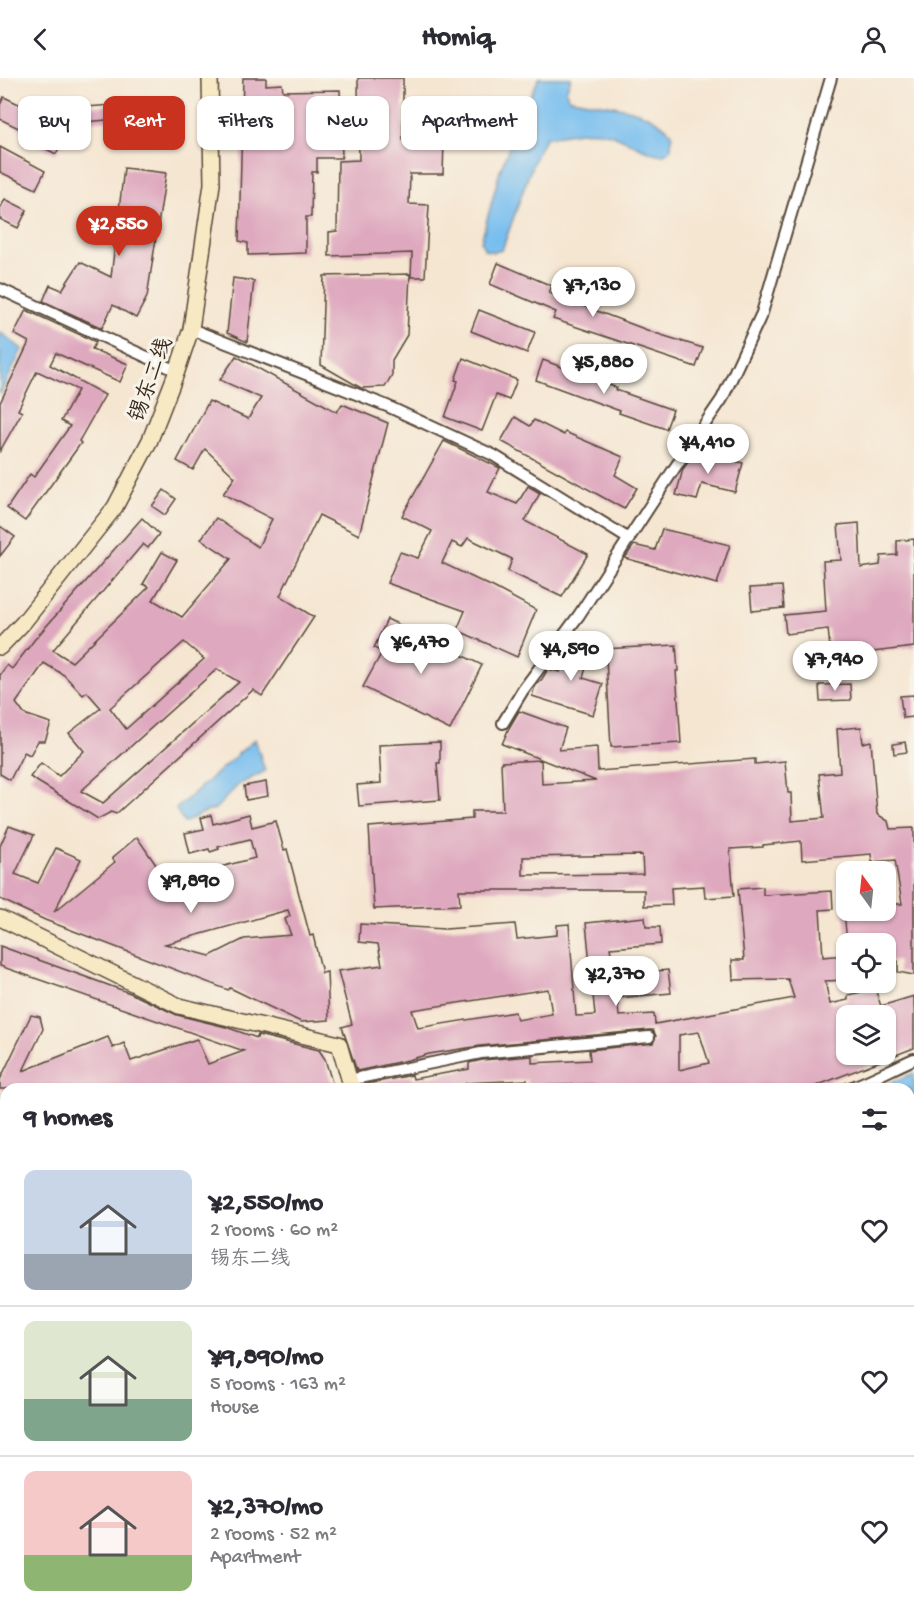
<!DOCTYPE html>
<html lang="en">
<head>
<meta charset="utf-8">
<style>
  body { margin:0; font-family:"Gochi Hand","LXGW WenKai TC",sans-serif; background:#f2f2f3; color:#2b2b33; height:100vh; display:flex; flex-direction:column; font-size:22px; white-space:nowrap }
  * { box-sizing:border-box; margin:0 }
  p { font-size:20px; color:#7c7c81 }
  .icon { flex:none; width:33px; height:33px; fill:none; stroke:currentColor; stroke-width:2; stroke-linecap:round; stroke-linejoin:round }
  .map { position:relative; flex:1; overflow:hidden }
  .details { position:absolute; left:0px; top:1005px; width:915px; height:536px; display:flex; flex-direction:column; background:#fff; border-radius:18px 18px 0 0; box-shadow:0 2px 4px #0004 }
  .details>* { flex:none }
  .banner { position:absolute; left:18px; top:18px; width:600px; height:54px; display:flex; gap:12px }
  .needle { width:39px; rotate:345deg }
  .buttons { position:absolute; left:836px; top:783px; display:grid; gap:12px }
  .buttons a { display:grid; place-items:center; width:60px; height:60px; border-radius:12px; background:#fff; box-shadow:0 2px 4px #0004; font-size:30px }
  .price { position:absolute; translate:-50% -51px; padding:0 14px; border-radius:21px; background:#fff; color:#222; font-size:20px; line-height:39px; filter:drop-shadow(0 2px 3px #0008) }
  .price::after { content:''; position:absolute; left:50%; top:36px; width:18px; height:14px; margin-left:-9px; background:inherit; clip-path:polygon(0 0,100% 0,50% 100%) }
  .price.active { background:#c8321e; color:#fff }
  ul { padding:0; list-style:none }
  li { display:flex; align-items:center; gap:18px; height:150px; padding:0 24px }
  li+li { border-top:2px solid #e1e1e2 }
  li span { display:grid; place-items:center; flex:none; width:168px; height:120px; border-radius:12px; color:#555 }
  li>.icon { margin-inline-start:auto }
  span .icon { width:72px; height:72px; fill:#fffc; stroke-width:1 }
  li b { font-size:26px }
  h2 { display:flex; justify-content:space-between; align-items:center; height:72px; padding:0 24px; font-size:26px }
  .tag { padding:0 21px; border-radius:12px; background:#fff; box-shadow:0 2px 4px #0004; font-size:21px; line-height:54px }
  .tag.active { background:#c8321e; color:#fff }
  header { display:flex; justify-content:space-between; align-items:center; height:78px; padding:0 24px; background:#fff; font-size:27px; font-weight:700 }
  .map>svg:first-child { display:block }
</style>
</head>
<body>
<header><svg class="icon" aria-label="back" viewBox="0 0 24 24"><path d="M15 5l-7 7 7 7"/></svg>Homiq<svg class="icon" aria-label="person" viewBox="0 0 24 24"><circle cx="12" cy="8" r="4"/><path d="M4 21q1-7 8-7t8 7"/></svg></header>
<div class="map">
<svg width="914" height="1540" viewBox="0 0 914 1540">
  <rect width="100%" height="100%" fill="#f7f3e8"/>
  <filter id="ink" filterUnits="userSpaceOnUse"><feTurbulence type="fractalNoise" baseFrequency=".0167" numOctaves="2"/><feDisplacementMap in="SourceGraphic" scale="12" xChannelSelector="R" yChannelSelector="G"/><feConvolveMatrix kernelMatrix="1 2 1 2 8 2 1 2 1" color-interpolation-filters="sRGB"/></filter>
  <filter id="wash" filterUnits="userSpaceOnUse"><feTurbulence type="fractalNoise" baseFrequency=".008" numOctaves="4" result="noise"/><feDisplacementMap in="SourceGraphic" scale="24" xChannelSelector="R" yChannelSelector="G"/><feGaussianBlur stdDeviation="1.35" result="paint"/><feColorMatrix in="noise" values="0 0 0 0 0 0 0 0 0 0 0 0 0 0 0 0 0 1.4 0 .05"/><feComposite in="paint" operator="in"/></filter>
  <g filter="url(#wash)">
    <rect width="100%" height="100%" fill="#f5e6d2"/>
    <g fill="#77beef" stroke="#597486" stroke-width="1.5">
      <path d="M539 0H571L566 13 568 20C603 29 647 26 672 56L671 71C668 73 666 76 663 76 653 79 622 59 610 56 590 50 565 56 545 60L534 82 502 172 494 174 485 172 481 164 500 93 525 29Z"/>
      <polygon points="0,254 22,271 0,317"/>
      <polygon points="255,661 265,693 238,707 215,731 201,736 184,745 176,731"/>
      <polygon points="914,995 914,1019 909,1021 909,1011 875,1011"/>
      <polygon points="914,1214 914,1454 909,1458 909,1219"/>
      <polygon points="558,1535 558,1534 740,1535 734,1540 552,1540"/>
    </g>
    <g id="blocks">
      <g fill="#dea8be" fill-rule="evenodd">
        <polygon points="243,0 266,0 266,7 282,6 283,13 340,12 342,80 317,80 317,94 312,94 311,139 306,139 306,175 248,177 248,165 239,163"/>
        <polygon points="358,0 403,0 403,62 444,63 443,96 410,96 409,126 429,127 425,199 411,199 412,175 329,178 329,154 337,153 338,83 359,82"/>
        <polygon points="4,19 46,39 46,32 153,24 154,38 72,45 56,76 34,65 37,59 0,41 0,27"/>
        <polygon points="0,69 45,93 36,111 0,94"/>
        <polygon points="124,90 166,95 147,219 136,240 113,227 102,250 43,223 50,207 62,212 80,184 111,199"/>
        <polygon points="5,121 27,132 18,150 0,141 0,131"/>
        <polygon points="498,185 552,208 549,215 655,255 703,270 696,289 553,241 556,234 490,206"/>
        <polygon points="410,196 407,257 392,282 392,297 385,309 361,310 321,287 324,198"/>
        <polygon points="233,200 254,203 247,264 227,255"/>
        <polygon points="26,232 96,264 92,271 128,286 120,304 56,275 50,287 105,317 79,363 81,365 25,443 7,430 30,396 34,399 70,348 61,343 78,312 37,293 18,332 22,334 0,373 0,325 29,264 14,256"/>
        <polygon points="479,232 535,254 527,275 471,253"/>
        <path d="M236 278 337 334 342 326 388 345 359 457 319 437 280 518 314 539 262 618 253 612 116 736 111 734 98 741 30 699 41 685 59 698 84 673 69 655 101 630 87 614 83 617 64 597 44 585 16 625 24 636 51 645 45 663H38L30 677 24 674 10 702 0 696V597L7 587 12 591 35 561 142 440 159 456 148 470 143 466 53 572 72 584 149 509 143 506 162 474 177 482 153 522 182 539 231 481 201 461 216 440 258 469 272 441 223 416 235 399 205 371 193 392 177 383 209 323 248 341 261 320 220 302ZM184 564 204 581 126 651 110 630ZM217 591 239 604 103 725 81 713Z"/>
        <polygon points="463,280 517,302 509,322 496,317 482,353 445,339 458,303 455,302"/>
        <polygon points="543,282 617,310 616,312 673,332 666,351 619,335 620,333 536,302"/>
        <polygon points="515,339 530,348 534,342 564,357 565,354 623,379 615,397 637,410 624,431 501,363"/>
        <polygon points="444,363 500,390 488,414 517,426 528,408 540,415 525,443 588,476 562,519 508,493 512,481 468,460 462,469 452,464 442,485 495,510 536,532 517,579 457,552 465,533 387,505 400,474 418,480 432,453 402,438"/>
        <polygon points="696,373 743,385 735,414 702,406 697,422 676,417 683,391"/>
        <polygon points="164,412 176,421 165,437 152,428"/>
        <polygon points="859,445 861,490 880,487 881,478 897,477 897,463 914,461 914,569 831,579 828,551 786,556 784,537 826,533 823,483 841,482 838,447"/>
        <polygon points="0,448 15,459 0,478"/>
        <polygon points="662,451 730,467 717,506 625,480 634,467 655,472"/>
        <polygon points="782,508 784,530 752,533 750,510"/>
        <polygon points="387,541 482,587 450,652 363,609 382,574 374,570"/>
        <polygon points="569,563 592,569 583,600 603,606 593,637 532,618 535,608 542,601 548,591 560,594"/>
        <polygon points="676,567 678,593 676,593 681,665 611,669 606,580 604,580 603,571"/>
        <polygon points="850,606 851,622 820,623 819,607"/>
        <polygon points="914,617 914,639 903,640 900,618"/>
        <path d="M519 633 566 650 559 672 597 669 598 693 755 681V686L785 683 788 715H791L792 743 824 740 819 696 840 694 837 651 861 649 863 665 871 663 877 736 888 743 890 751 914 750V897L898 894V883H885V866H847L844 832H885V826H902L895 782 872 784 871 776 802 782 801 763 763 767V769L730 771 734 818 705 820 704 808 671 810 672 827 644 828V812H459L460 827 374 831 369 749 472 741V733H503L501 684 541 682 542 706 596 703 502 666 509 650ZM642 777 643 796 523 797V779Z"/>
        <polygon points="440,664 440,685 437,685 440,722 359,728 357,707 381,705 379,667"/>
        <polygon points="905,664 907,674 894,676 893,666"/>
        <polygon points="266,704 268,718 246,722 244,708"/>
        <path d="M249 736 252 749 276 743 284 772 287 771 310 858 313 857 322 895 327 894 329 942 301 944 230 910 228 912 45 842 0 821V768L9 748 34 757 15 796 38 805 56 770 81 781 54 834 115 784 112 780 137 759 165 800 195 790 197 795 255 780 250 761 218 769 219 771 210 774 209 771 190 776 185 755 204 751 201 740 211 737 213 746ZM288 832 290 838 285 841 291 857 244 861 210 878 165 866Z"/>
        <path d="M763 809V817L832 813 833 831 820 832 823 879 846 877V902L825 903 830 926 848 922V917L875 911 881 928 914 918V970L808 1011H594L593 1006 527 1008V1002L466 1005 467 1011H369L367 1006 412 997 413 1001 469 991V985L482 982 532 978V985L590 982 589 972 653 965 656 958 653 952H649L480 968 429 976 408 982 357 993 342 949 352 946 338 893 382 887 378 866 359 864 360 846 445 851 515 846 517 861 557 857V847L569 846 576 938 595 937 586 845 645 839 646 849H660L661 866 610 870 615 897 668 892 671 915 617 920 619 938 654 936 655 946 794 920 788 901 733 902 732 882H744L738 811ZM548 911 552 936 517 942 515 934 418 950 412 932ZM846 938H885V976H846ZM699 954 709 985 679 992V957Z"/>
        <polygon points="0,868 130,915 177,937 226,949 257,960 258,957 319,972 325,981 334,1011 0,1011 0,1002 31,937 40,939 43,951 23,993 108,959 113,970 124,965 131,983 197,961 208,986 244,973 0,888"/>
      </g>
    </g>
  </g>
  <g filter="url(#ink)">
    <use href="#blocks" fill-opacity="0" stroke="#574639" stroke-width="1.5"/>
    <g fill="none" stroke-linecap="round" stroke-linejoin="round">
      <defs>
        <g id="street">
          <polyline points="0,211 177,293"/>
          <polyline points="191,251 387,328 493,377 629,461"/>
          <polyline points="503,645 523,612 579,537 674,391 722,321 762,235 831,0"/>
          <polyline points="349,1002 481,975 649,959"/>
          <path d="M847 1011C870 1003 891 991 914 981"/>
          <polyline points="0,1334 6,1331"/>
          <polyline points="872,1536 873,1540"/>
        </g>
        <g id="secondary">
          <polyline points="0,569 23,545 115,429 150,362 177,293 191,251 212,106 210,0"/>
          <polyline points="0,840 179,928 339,966 352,1011"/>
          <polyline points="502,1534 504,1540"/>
          <polyline points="388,1540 397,1534"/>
        </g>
      </defs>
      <use href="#street" stroke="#574639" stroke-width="14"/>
      <use href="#secondary" stroke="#574639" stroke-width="18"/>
      <use href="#street" stroke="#fff" stroke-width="10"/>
      <use href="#secondary" stroke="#f7e9c3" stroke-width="15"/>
    </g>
  </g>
  <g text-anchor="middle" stroke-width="6" stroke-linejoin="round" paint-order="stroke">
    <g font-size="22" fill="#3b2a1e" stroke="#f7f3e8">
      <text transform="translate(149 301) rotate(-70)" y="8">锡东二线</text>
    </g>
  </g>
</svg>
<div class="buttons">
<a><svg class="needle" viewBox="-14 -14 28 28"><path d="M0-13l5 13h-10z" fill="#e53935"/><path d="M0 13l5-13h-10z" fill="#7c7c81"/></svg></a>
<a><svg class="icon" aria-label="locate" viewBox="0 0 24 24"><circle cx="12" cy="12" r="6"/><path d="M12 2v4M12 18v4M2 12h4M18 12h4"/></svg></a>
<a><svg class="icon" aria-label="layers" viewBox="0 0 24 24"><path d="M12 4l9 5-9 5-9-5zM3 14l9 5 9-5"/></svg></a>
</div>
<b class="price active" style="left:119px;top:179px">¥2,550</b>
<b class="price" style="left:593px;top:240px">¥7,130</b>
<b class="price" style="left:604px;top:317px">¥5,880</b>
<b class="price" style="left:708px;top:397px">¥4,410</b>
<b class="price" style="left:421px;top:597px">¥6,470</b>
<b class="price" style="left:571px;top:604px">¥4,590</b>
<b class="price" style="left:835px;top:614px">¥7,940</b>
<b class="price" style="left:191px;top:836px">¥9,890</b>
<b class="price" style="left:616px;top:929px">¥2,370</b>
<div class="banner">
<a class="tag">Buy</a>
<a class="tag active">Rent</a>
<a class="tag">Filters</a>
<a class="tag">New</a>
<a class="tag">Apartment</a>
</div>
<section class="details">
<h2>9 homes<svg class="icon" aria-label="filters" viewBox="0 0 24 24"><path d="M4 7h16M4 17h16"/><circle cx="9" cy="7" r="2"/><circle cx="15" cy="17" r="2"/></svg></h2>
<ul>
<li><span style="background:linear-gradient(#c9d6e8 70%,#9aa5b1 0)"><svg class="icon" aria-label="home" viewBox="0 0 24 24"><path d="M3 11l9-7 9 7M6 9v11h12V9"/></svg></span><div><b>¥2,550/mo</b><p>2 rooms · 60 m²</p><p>锡东二线</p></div><svg class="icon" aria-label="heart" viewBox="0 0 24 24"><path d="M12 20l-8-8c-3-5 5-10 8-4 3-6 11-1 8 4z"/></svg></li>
<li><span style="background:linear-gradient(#dfe7d0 65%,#7fa58c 0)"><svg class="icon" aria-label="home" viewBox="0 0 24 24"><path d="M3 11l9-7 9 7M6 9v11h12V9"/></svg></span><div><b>¥9,890/mo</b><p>5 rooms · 163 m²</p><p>House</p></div><svg class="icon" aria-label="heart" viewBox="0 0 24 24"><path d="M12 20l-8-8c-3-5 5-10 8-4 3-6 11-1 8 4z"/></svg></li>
<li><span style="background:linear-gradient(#f6c9c9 70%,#8fb573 0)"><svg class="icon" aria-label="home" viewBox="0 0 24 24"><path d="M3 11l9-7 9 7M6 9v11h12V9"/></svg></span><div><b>¥2,370/mo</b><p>2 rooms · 52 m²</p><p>Apartment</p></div><svg class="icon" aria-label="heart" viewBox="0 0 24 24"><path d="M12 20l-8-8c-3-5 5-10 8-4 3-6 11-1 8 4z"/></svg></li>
</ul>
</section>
</div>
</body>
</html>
